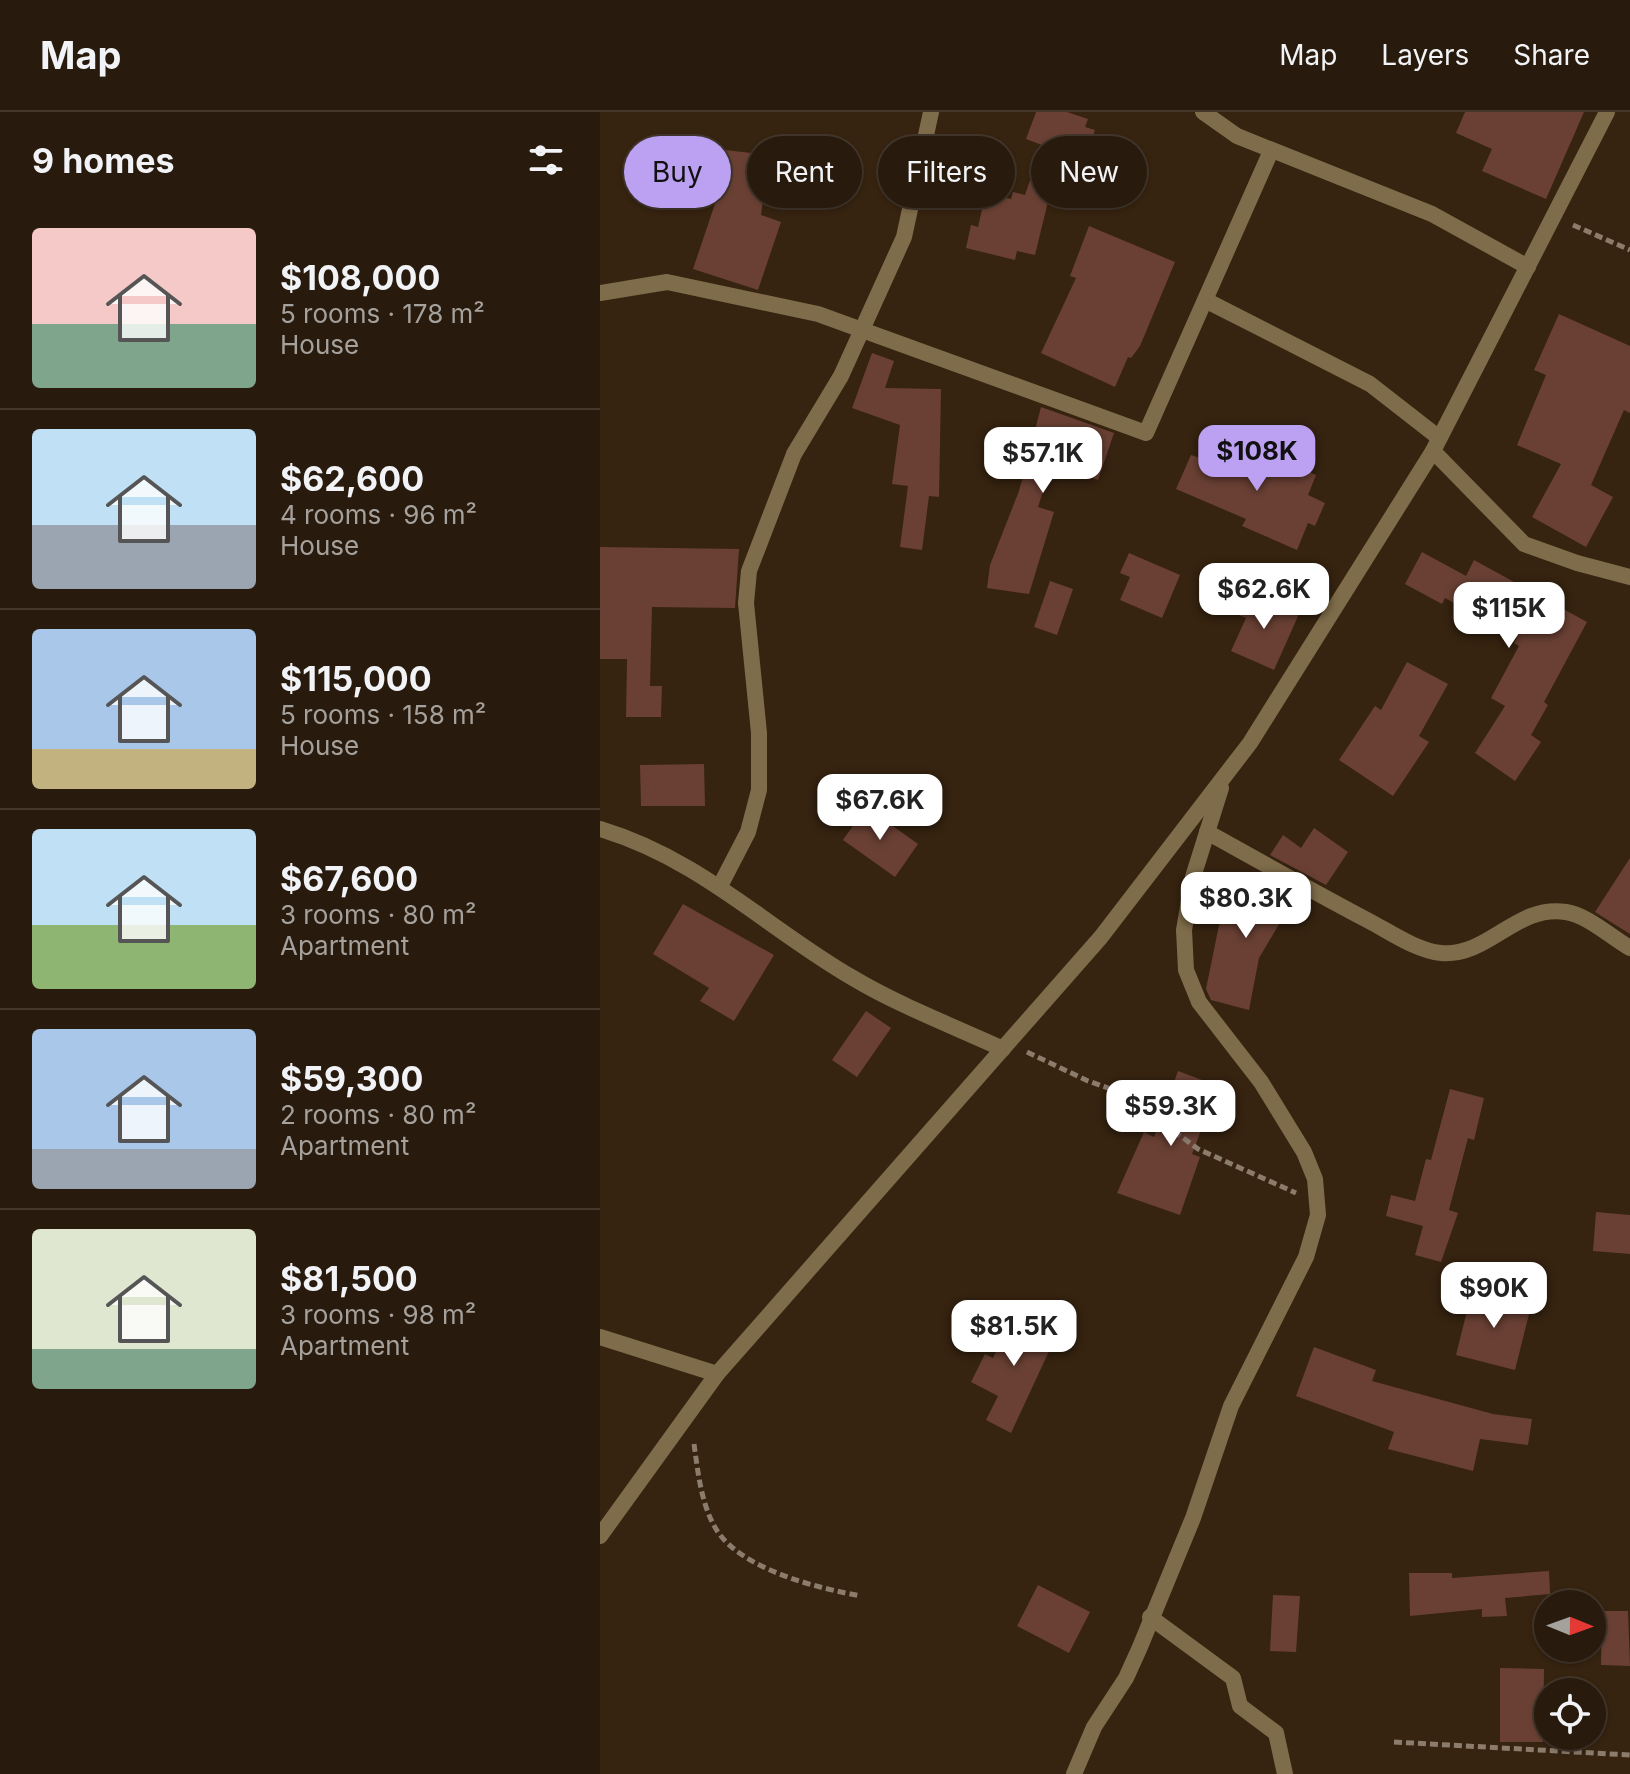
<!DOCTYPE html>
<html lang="en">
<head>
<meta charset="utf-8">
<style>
  body { margin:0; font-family:Inter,sans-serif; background:#302315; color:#f1f3f6; height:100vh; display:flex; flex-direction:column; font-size:30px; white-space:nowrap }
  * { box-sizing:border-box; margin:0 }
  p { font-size:26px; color:#a5a19d }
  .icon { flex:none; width:44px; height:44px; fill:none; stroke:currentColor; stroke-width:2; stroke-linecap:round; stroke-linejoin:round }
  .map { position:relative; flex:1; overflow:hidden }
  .details { display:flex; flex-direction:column; background:#281a0c; width:600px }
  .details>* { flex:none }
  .hud { position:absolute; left:24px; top:24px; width:760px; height:72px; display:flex; gap:16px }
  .needle { width:52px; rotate:91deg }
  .controls { position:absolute; left:934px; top:1478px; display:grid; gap:16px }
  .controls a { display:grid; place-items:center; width:72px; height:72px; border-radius:50%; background:#281a0c; box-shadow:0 2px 6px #0004,0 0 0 2px #44382d; font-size:40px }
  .price { position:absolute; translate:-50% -68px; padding:0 18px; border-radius:16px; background:#fff; color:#222; font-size:26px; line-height:52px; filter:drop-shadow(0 2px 4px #0008) }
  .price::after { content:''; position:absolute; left:50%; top:48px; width:24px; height:18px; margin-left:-12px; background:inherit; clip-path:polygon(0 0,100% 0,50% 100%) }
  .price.active { background:#bca0f2; color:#111 }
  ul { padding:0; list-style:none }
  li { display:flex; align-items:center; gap:24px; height:200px; padding:0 32px }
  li+li { border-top:2px solid #44382d }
  li span { display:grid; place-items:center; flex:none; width:224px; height:160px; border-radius:8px; color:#555 }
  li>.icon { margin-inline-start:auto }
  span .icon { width:96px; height:96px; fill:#fffc; stroke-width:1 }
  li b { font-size:34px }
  h2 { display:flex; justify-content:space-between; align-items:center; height:96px; padding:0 32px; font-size:34px }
  .pill { padding:0 28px; border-radius:36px; background:#281a0c; box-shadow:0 2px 6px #0004,0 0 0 2px #44382d; font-size:28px; line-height:72px }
  .pill.active { background:#bca0f2; color:#111 }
  header { display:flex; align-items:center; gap:48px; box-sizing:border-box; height:112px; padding:0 40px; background:#281a0c; border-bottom:2px solid #44382d }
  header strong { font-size:38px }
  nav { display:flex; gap:44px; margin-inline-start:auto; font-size:28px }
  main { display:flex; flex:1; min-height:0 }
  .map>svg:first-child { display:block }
</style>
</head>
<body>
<header>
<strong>Map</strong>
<nav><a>Map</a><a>Layers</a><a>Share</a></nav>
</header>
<main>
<section class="details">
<h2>9 homes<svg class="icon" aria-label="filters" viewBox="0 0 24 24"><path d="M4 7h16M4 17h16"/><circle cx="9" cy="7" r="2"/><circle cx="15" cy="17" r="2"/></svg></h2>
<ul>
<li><span style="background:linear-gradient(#f6c9c9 60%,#7fa58c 0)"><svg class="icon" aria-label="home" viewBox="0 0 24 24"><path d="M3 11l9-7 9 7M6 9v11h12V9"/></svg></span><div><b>$108,000</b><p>5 rooms · 178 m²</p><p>House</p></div></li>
<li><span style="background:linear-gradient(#bfe0f5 60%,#9aa5b1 0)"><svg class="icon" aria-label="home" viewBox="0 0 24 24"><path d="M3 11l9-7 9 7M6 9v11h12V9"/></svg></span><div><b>$62,600</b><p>4 rooms · 96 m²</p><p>House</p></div></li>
<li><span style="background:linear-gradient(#a9c7e8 75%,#c2b280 0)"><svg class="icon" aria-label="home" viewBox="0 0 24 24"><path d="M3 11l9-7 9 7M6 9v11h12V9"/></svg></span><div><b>$115,000</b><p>5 rooms · 158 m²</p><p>House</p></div></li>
<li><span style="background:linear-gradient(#bfe0f5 60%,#8fb573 0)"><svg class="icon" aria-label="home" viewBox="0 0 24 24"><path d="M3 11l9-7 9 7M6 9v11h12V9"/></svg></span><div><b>$67,600</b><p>3 rooms · 80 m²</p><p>Apartment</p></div></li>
<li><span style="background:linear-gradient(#a9c7e8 75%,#9aa5b1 0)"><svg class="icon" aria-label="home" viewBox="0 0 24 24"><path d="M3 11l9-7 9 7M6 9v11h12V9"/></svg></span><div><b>$59,300</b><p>2 rooms · 80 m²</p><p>Apartment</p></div></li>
<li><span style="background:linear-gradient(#dfe7d0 75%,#7fa58c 0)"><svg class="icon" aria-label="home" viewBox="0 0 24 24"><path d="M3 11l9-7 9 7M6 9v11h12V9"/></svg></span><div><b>$81,500</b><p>3 rooms · 98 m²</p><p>Apartment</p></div></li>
</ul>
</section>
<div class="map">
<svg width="1030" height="1662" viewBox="0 0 1030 1662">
  <rect width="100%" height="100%" fill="#362310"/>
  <g fill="#6a4034">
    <polygon points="436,0 467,0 488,7 485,15 495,18 476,72 454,65 435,143 417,139 415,148 366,136 371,113 378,115 383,93 390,94 393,83 411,87 413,80 425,83 442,33 426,27"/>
    <polygon points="865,0 984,0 946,87 882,59 892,37 856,21"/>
    <polygon points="117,37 169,43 161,103 181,110 158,178 93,157 120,77 112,76"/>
    <polygon points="489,114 575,150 540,234 531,246 528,245 515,275 441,241 476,166 470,164"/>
    <polygon points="959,202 1030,234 1030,301 1024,298 991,373 1013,385 986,435 932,405 961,352 917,333 946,263 934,258"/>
    <polygon points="272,241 294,249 285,276 341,277 339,385 329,384 322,438 300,435 308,374 292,372 300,313 252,296"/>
    <polygon points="441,295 514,321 498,368 452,352 438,395 454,400 429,482 387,476 390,453 419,379"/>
    <polygon points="641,331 716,363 708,383 725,391 715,414 708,411 697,438 642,414 646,407 576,377 591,343 631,356"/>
    <polygon points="0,435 139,437 135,496 52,495 50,574 62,574 61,605 26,605 27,547 0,547"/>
    <polygon points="822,440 866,464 874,448 987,510 944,590 948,593 931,623 941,630 915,669 875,641 905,594 891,586 919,534 914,531 917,526 845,486 842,492 805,472"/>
    <polygon points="529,441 580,463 562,506 520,488 530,465 520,461"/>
    <polygon points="450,469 473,477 457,523 434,515"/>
    <polygon points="649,480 699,502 674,558 631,539 646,506 639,503"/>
    <polygon points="807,550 848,572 819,624 829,630 793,684 739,648 775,594 781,598"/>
    <polygon points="104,652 105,694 41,694 40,653"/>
    <polygon points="266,695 318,732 295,765 243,728"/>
    <polygon points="714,716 748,740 726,773 670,743 683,723 701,736"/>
    <polygon points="1030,746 1030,822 995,800"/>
    <polygon points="651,760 697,782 659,846 649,898 611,888 606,877 619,813"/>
    <polygon points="83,792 174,843 134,909 100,889 109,876 53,842"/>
    <polygon points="266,899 291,916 257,965 232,948"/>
    <polygon points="578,959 618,974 592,1042 600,1045 580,1103 517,1081 544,1020 554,1025"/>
    <polygon points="850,977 884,986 874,1028 868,1026 849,1098 858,1101 841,1150 815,1143 823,1114 786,1104 791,1083 815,1089 826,1047 831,1048"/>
    <polygon points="996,1100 1030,1103 1030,1142 993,1139"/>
    <polygon points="872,1179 931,1194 915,1258 856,1243"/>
    <polygon points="414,1199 458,1220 411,1321 386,1308 398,1284 371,1270 385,1242 393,1246"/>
    <polygon points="714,1235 776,1258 772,1269 893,1302 932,1307 928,1333 880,1327 873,1359 788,1337 794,1320 696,1284"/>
    <polygon points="949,1459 950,1482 905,1486 907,1504 882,1505 882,1497 810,1504 809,1461 852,1461 852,1466"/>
    <polygon points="438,1473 490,1500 469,1541 417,1514"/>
    <polygon points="673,1483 700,1484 696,1540 670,1539"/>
    <polygon points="1002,1499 1028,1499 1030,1554 1001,1553"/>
    <polygon points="900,1556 944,1557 943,1630 900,1630"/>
  </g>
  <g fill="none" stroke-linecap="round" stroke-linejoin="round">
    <g stroke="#8b7c6c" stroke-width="5" stroke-dasharray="8 4" stroke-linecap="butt">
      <polyline points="973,113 1030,138"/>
      <polyline points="427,940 488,969 525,982 598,1037 696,1081"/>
      <path d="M94 1332C98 1360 101 1392 116 1417 140 1457 217 1476 261 1484"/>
      <polyline points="794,1630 1030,1643"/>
    </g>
    <g stroke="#7f6c4a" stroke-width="16">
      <polyline points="603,0 637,24 832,102 928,155"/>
      <polyline points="0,181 67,170 218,202 546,321 671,39"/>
      <polyline points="607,189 770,272 838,325"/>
      <polyline points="833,339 924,432 977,451 1030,465"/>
      <path d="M0 717C102 748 165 815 253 866 300 894 353 914 403 937"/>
      <path d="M607 720C661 750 714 780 769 809 790 820 817 839 841 841 889 845 916 792 966 800 987 803 1011 825 1030 836"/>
      <polyline points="120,774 148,720 159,678 159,621 146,491 149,459 194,342 241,264 304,125 331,0"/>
      <polyline points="0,1225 117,1262"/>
      <polyline points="0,1424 117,1262 501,825 650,631 833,339 1007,0"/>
      <polyline points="550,1505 633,1566 640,1594 676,1621 685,1662"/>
      <polyline points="474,1662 494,1615 526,1566 540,1535 593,1406 631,1294 706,1145 718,1103 715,1067 704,1040 661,970 599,890 586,858 584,818 593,765 621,676"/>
    </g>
  </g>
</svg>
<div class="controls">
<a><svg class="needle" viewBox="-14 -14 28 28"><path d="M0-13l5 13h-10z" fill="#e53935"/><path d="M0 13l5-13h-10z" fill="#a5a19d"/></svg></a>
<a><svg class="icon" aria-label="locate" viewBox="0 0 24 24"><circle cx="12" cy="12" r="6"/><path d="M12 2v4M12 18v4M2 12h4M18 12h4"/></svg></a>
</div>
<b class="price active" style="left:657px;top:381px">$108K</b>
<b class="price" style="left:443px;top:383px">$57.1K</b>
<b class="price" style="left:664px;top:519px">$62.6K</b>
<b class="price" style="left:909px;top:538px">$115K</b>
<b class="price" style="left:280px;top:730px">$67.6K</b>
<b class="price" style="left:646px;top:828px">$80.3K</b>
<b class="price" style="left:571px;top:1036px">$59.3K</b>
<b class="price" style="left:894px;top:1218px">$90K</b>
<b class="price" style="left:414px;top:1256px">$81.5K</b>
<div class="hud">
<a class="pill active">Buy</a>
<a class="pill">Rent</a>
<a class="pill">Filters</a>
<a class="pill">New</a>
</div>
</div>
</main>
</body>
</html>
